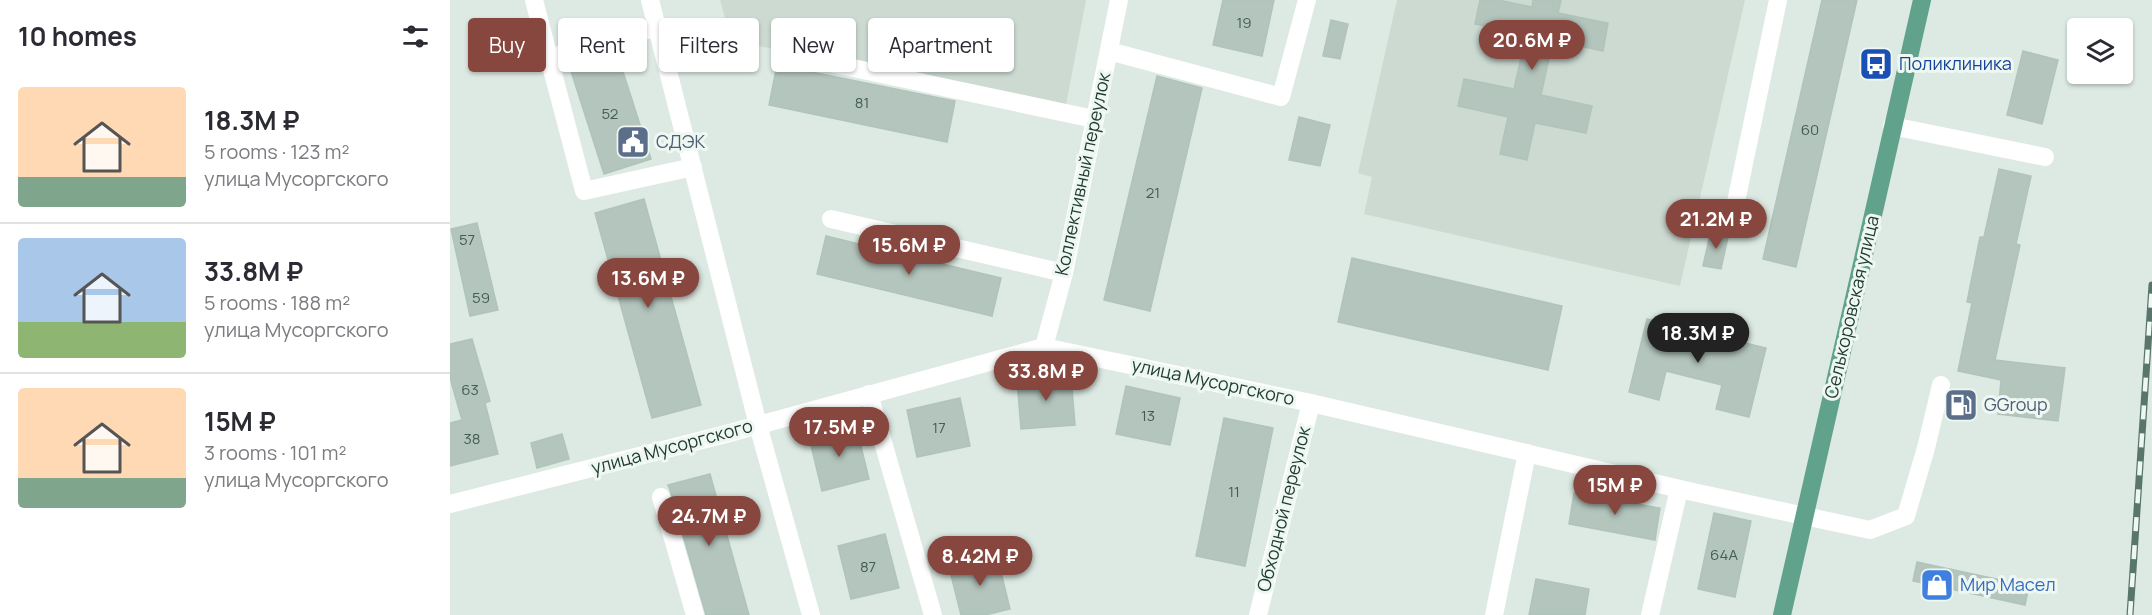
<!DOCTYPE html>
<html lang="en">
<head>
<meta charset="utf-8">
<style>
  body { margin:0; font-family:Manrope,sans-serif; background:#f7f7f7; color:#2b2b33; height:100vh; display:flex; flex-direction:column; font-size:22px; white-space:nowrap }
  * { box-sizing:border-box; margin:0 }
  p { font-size:20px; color:#7c7c81 }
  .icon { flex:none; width:33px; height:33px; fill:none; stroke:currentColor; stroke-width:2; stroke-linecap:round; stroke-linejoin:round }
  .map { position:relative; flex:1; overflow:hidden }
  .drawer { display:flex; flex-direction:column; background:#fff; width:450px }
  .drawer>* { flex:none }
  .banner { position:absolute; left:18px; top:18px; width:570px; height:54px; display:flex; gap:12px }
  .tools { position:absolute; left:1617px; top:18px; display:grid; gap:12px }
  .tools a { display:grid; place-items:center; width:66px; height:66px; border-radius:6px; background:#fff; box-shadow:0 2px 4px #0004; font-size:30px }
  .price { position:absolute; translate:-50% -51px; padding:0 14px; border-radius:21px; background:#87473f; color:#fff; font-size:20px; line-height:39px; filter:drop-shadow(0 2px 3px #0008) }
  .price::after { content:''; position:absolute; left:50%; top:36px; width:18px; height:14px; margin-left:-9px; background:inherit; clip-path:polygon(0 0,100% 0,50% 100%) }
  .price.current { background:#222; color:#fff }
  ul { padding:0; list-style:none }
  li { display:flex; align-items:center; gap:18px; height:150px; padding:0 18px }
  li+li { border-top:2px solid #e1e1e2 }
  li span { display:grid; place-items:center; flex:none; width:168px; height:120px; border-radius:6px; color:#555 }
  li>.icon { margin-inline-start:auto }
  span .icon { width:72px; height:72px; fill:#fffc; stroke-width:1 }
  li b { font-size:26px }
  h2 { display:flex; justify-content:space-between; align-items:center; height:72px; padding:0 18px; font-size:26px }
  .pill { padding:0 21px; border-radius:6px; background:#fff; box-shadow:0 2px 4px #0004; font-size:21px; line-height:54px }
  .pill.current { background:#87473f; color:#fff }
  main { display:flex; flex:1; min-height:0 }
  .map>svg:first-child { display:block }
</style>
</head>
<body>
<main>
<section class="drawer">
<h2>10 homes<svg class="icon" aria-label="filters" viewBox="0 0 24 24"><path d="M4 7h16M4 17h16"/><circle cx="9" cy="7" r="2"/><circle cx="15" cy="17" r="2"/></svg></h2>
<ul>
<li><span style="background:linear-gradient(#ffd9b3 75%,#7fa58c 0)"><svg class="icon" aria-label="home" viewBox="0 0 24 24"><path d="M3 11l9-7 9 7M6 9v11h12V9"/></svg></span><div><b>18.3M ₽</b><p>5 rooms · 123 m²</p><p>улица Мусоргского</p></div></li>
<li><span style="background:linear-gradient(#a9c7e8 70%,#8fb573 0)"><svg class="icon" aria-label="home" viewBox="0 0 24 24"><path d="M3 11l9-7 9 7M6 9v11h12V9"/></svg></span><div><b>33.8M ₽</b><p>5 rooms · 188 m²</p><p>улица Мусоргского</p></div></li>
<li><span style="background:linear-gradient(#ffd9b3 75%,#7fa58c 0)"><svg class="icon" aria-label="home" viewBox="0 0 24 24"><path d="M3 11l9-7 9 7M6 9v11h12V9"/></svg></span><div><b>15M ₽</b><p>3 rooms · 101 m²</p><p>улица Мусоргского</p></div></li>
</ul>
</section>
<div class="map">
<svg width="1702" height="615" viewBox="0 0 1702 615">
  <rect width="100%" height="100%" fill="#ddeae3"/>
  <g fill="#ccdad2">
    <polygon points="270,0 636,0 615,110 281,40"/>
    <polygon points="947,0 1295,0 1230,286 914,214 922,177 908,173"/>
  </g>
  <g fill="#b3c5bc" stroke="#b0c4ba" stroke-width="1.5">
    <polygon points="773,0 824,0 812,56 763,45"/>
    <polygon points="1030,0 1048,0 1082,7 1083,0 1111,0 1108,13 1158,23 1153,51 1103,40 1091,95 1142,106 1136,133 1085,123 1077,160 1050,154 1058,117 1008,106 1014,79 1064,89 1076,35 1025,24"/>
    <polygon points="1372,0 1407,0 1346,267 1313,259"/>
    <polygon points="881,20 898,24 890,59 873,56"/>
    <polygon points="1573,51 1608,60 1592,124 1557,115"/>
    <polygon points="167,53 201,159 154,174 120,68"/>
    <polygon points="327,65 505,101 497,142 319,105"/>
    <polygon points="707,76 752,88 700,311 654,300"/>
    <polygon points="849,117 880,125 870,166 839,160"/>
    <polygon points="1549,169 1581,176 1566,244 1570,245 1545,360 1615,368 1608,421 1548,414 1551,380 1508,371 1522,303 1517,302 1530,237 1534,237"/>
    <polygon points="194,199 251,405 202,418 145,213"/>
    <polygon points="27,223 48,310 20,316 1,229"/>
    <polygon points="1261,230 1272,233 1278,237 1271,269 1253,266"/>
    <polygon points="376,236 551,278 542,316 367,274"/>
    <polygon points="902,258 1112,306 1098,370 888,322"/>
    <polygon points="1197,319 1316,348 1299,417 1266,409 1272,385 1216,371 1209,400 1179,392"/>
    <polygon points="22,339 40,401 35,403 48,454 0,466 0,423 12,420 0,378 0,344"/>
    <polygon points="621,376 625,425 571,429 567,380"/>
    <polygon points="676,386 730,398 720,445 666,434"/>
    <polygon points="510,398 520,446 467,457 457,410"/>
    <polygon points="774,418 823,428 795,566 746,556"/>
    <polygon points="406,426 419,479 372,491 359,437"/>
    <polygon points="112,434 119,459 87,468 81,443"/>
    <polygon points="260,474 299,615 256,615 220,490 218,485"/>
    <polygon points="1124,493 1210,508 1205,540 1119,524"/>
    <polygon points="1264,513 1301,521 1285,597 1248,589"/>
    <polygon points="435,534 449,588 401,599 388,546"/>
    <polygon points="547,556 560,609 535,615 511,615 499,567"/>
    <polygon points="1467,562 1579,586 1575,605 1463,581"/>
    <polygon points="1086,579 1139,589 1135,615 1079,615"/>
  </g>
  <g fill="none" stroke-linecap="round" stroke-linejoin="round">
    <g stroke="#fff" stroke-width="18">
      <polyline points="84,0 99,58 207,27"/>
      <polyline points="200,0 308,425 361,615"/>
      <polyline points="659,51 831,97 857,0"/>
      <polyline points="332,53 644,119"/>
      <polyline points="99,58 134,191 243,167"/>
      <polyline points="1442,126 1595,157"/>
      <polyline points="381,219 614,273"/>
      <polyline points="1281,226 1328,0"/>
      <polyline points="594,347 614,273 669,0"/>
      <polyline points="419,394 483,615"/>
      <polyline points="211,497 245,615"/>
      <polyline points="0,504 276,434 594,347 861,403 1243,492 1420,530 1456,516 1476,448 1491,385"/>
      <polyline points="808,615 861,403"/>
      <polyline points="1044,615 1077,453"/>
      <polyline points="1200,615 1229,489"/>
    </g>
    <polyline stroke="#60a28c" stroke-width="18" points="1332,615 1472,0"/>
    <defs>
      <polyline id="rail" points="1680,615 1702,285"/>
    </defs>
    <use href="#rail" stroke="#58766c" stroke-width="7"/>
    <use href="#rail" stroke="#eef7f1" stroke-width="4.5" stroke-dasharray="14" stroke-linecap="butt"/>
  </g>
  <defs>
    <symbol id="bus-square" viewBox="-11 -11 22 22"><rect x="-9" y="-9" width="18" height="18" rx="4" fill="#1a4fb4" stroke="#eef7f1"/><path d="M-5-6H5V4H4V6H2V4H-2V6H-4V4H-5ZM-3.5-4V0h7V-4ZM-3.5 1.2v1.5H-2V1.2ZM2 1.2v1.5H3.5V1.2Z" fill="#fff"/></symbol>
    <symbol id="civic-square" viewBox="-11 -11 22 22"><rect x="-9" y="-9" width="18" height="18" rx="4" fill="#5c6f8a" stroke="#eef7f1"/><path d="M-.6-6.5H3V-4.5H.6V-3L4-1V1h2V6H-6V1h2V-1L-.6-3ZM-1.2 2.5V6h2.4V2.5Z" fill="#fff"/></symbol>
    <symbol id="fuel-square" viewBox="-11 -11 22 22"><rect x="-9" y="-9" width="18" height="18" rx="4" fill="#5c6f8a" stroke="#eef7f1"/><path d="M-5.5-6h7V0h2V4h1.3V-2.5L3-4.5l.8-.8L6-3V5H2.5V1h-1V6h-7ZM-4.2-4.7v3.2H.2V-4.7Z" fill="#fff"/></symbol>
    <symbol id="shop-square" viewBox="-11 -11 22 22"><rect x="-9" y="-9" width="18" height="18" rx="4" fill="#3f7fe0" stroke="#eef7f1"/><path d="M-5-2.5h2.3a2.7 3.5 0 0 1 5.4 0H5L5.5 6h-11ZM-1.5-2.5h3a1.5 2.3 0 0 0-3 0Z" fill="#fff"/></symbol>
  </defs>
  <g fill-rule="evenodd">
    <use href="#bus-square" x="1407" y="45" width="38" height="38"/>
    <use href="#civic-square" x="164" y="123" width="38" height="38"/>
    <use href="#fuel-square" x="1492" y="386" width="38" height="38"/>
    <use href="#shop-square" x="1468" y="566" width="38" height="38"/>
  </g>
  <g text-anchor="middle" stroke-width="6" stroke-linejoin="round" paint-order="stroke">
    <g font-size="15" fill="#435d53">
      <text x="794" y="28">19</text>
      <text x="412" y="108">81</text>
      <text x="160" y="119">52</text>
      <text x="1360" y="135">60</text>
      <text x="703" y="198">21</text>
      <text x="17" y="245">57</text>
      <text x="31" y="303">59</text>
      <text x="20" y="395">63</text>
      <text x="698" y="421">13</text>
      <text x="489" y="433">17</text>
      <text x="22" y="444">38</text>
      <text x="784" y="497">11</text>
      <text x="1274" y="560">64А</text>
      <text x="418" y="572">87</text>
    </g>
    <g font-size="18" fill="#164399" stroke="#eef7f1" text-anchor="start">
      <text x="1449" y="70">Поликлиника</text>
    </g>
    <g font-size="18" fill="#4e5e75" stroke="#eef7f1" text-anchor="start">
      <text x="206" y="148">СДЭК</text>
      <text x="1534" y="411">GGroup</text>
    </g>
    <g font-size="18" fill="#1e3a30" stroke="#eef7f1">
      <text transform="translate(633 174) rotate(-78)" y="6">Коллективный переулок</text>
      <text transform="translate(1402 307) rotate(-77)" y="6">Селькоровская улица</text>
      <text transform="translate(763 382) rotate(12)" y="6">улица Мусоргского</text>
      <text transform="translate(222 447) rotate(-15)" y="6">улица Мусоргского</text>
      <text transform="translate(834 509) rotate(-76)" y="6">Обходной переулок</text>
    </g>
    <g font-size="18" fill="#366cbe" stroke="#eef7f1" text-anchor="start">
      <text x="1510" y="591">Мир Масел</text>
    </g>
  </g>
</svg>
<div class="tools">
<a><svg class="icon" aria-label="layers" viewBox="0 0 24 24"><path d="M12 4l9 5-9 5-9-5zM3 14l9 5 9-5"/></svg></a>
</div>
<b class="price" style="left:1082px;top:71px">20.6M ₽</b>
<b class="price" style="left:1266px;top:250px">21.2M ₽</b>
<b class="price" style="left:459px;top:276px">15.6M ₽</b>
<b class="price" style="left:198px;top:309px">13.6M ₽</b>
<b class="price current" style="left:1248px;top:364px">18.3M ₽</b>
<b class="price" style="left:596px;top:402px">33.8M ₽</b>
<b class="price" style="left:389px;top:458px">17.5M ₽</b>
<b class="price" style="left:1165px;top:516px">15M ₽</b>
<b class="price" style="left:259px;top:547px">24.7M ₽</b>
<b class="price" style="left:530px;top:587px">8.42M ₽</b>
<div class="banner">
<a class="pill current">Buy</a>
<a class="pill">Rent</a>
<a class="pill">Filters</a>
<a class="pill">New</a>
<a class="pill">Apartment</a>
</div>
</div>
</main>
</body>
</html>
